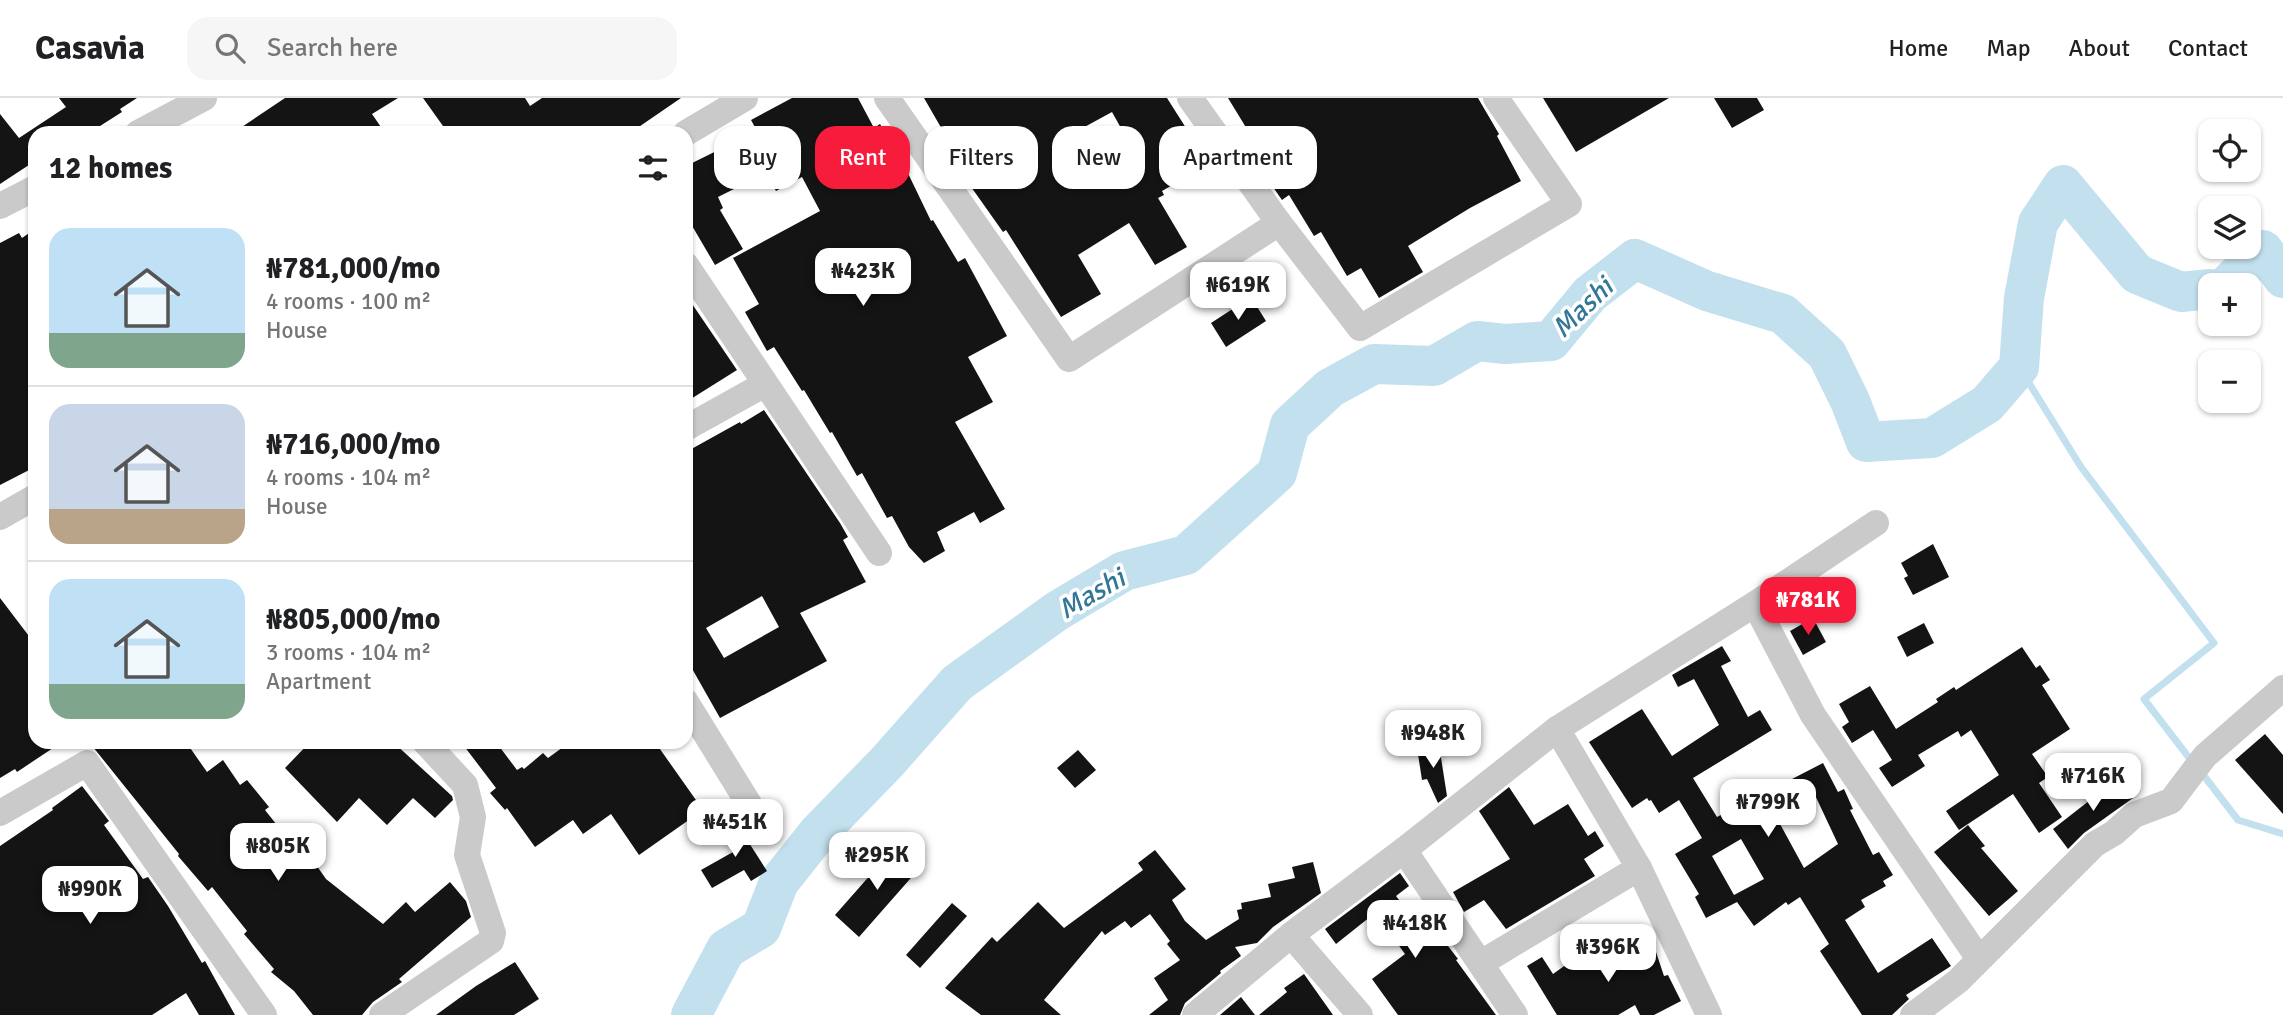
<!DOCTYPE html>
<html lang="en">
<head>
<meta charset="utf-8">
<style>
  body { margin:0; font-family:Signika,sans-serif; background:#f6f6f6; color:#202124; height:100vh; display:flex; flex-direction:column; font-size:26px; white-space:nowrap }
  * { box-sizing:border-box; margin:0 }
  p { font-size:23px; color:#757577 }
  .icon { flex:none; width:38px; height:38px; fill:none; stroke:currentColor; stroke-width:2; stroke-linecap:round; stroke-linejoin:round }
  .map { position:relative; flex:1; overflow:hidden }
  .side { position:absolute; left:28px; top:28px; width:665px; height:623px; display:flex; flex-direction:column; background:#fff; border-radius:21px; box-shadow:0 2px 5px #0004 }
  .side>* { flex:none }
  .guide { position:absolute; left:714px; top:28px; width:665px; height:63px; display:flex; gap:14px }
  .controls { position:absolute; left:2198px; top:21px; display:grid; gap:14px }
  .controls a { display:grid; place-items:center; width:63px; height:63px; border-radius:14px; background:#fff; box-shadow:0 2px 5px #0004; font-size:35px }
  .price { position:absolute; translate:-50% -60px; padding:0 16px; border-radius:14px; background:#fff; color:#222; font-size:23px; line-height:46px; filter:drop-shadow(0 2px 4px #0008) }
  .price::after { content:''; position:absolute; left:50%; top:42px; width:21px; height:16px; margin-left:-10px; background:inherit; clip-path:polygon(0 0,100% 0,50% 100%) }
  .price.selected { background:#f71c3b; color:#fff }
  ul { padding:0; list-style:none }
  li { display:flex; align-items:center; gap:21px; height:175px; padding:0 21px }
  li+li { border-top:2px solid #e0e0e0 }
  li span { display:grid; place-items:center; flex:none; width:196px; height:140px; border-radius:21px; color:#555 }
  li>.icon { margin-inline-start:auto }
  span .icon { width:84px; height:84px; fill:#fffc; stroke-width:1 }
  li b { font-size:30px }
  h2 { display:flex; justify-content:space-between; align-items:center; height:84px; padding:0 21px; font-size:30px }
  .pill { padding:0 24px; border-radius:21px; background:#fff; box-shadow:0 2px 5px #0004; font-size:24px; line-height:63px }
  .pill.selected { background:#f71c3b; color:#fff }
  header { display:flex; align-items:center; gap:42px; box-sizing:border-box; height:98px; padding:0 35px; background:#fff; border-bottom:2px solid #e0e0e0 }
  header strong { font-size:33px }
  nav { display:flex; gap:38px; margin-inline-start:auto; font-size:24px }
  .search { width:490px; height:63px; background:#f6f6f6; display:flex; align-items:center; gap:18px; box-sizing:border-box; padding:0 24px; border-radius:21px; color:#757577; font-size:26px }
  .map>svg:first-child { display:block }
</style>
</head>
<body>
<header>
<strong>Casavia</strong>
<div class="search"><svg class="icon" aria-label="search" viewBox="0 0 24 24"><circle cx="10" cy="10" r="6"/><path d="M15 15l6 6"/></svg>Search here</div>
<nav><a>Home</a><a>Map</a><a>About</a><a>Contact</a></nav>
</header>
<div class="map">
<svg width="2283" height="917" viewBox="0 0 2283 917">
  <rect width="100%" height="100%" fill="#fff"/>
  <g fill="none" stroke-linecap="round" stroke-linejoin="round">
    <g stroke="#c2e0ee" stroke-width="7">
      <polyline points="2019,269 2081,369 2214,545 2144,601 2193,665"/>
      <polyline points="2201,674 2238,722 2283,736"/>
    </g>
    <g stroke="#c2e0ee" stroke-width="40">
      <polyline points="2227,187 2263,152 2283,180"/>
      <polyline points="691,917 726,851 761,830 779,784 818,735 887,664 957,585 1057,513 1124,473 1186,457 1277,375 1290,327 1330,290 1374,266 1434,268 1477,243 1505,246 1551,243 1590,196 1635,161 1707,193 1783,216 1827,256 1850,303 1866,344 1932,340 1987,306 2019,269 2024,200 2038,125 2063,87 2137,176 2181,194 2210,191"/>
    </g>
  </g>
  <g fill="#141414" fill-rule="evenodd">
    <polygon points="59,0 137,0 120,11 122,14 89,35 35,35 35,63 0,86 0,16 19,40 66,9"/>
    <polygon points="285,0 398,0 372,16 385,35 233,35"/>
    <polygon points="423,0 525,0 530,8 542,0 681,0 630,35 448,35"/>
    <polygon points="792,0 858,0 874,30 880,26 904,67 931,123 933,122 958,164 965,160 1007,238 968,259 993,304 955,324 1005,411 980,425 974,414 937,434 945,453 924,465 909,449 892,418 887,420 862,375 857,378 832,334 830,335 804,292 802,293 774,249 767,253 745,214 759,206 733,160 820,113 802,79 776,93 766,75 718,99 723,110 720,112 743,151 715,167 691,126 686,129 686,68 757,33 751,22"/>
    <path d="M924 0H1167L1186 30 1182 33 1204 69 1162 93 1164 97 1158 100 1187 149 1155 167 1129 125 1078 157 1101 196 1061 219 1006 132 1003 134 957 69 962 66ZM1112 14 1141 66 1098 89 1085 67 1076 73 1057 44Z"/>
    <polygon points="1228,0 1478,0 1499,36 1497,38 1521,83 1470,110 1408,148 1423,174 1379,200 1361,170 1347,178 1321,134 1314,138 1289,97 1282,102 1268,82 1275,77"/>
    <polygon points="1543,0 1669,0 1576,54"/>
    <polygon points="1714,0 1757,0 1764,12 1732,30"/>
    <polygon points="35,131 35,369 0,387 0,145 19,135 22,140"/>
    <polygon points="686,197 737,272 686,304"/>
    <polygon points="1251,199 1266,223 1226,249 1211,225"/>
    <path d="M764 312 840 425 848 439 843 442 866 484 800 515 827 563 720 620 686 560V354L740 324 741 326ZM762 498 779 529 724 560 706 530Z"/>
    <polygon points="1933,446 1949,479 1913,497 1904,480 1908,478 1901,465"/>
    <polygon points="0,500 35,546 35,644 62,644 17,674 15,671 0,680"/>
    <polygon points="1813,520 1826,544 1803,557 1790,533"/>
    <polygon points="1924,525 1934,545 1907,559 1897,539"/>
    <path d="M1722 548 1731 563 1721 568 1748 619 1760 612 1772 632 1693 680 1717 719 1762 694 1763 696 1823 665 1838 694 1844 691 1853 711 1850 712 1873 757 1879 754 1893 777 1883 783 1886 788 1861 802 1865 809 1845 822 1878 875 1932 840 1951 868 1906 897 1909 901 1892 917H1862L1820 853 1829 846 1800 799 1788 807 1786 804 1754 828 1737 804 1706 820 1695 799 1699 796 1675 756 1702 740 1679 702 1659 715 1651 702 1649 703 1647 700 1632 710 1589 644 1642 611 1672 658 1719 627 1694 581 1678 589 1672 577ZM1814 695 1838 746 1804 770 1774 715ZM1741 741 1764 781 1734 797 1712 758Z"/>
    <polygon points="2022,549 2036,570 2040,567 2050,582 2042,587 2070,631 2032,656 2048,679 2039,685 2062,719 2039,735 2013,696 1959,732 1946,713 1999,677 1971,632 1961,639 1958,633 1918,657 1925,668 1892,689 1879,670 1892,662 1873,632 1852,645 1842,629 1849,624 1839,606 1870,588 1896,631 1938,604 1936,601 1954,589 1956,592"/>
    <polygon points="2265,636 2283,657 2283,716 2235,662"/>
    <polygon points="89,644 186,644 207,674 223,662 240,687 247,682 269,709 265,712 299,755 305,751 326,781 383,826 406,804 415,814 450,784 466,803 471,819 399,881 402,884 373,904 362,917 313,917 294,893 271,874 274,871 244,836 247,833 212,789 208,793 178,758 179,756"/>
    <polygon points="310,644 393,644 452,698 453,702 435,720 413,700 387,727 359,700 337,724 285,670"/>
    <polygon points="461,644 496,644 517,672 522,669 524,671 543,655 548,660 570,644 655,644 703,712 639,757 611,716 583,736 573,722 535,749 507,710 505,712 490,695 496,690"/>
    <polygon points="1439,647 1447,698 1438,705 1427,681 1422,682 1417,650"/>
    <polygon points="1078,652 1096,672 1075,690 1057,670"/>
    <polygon points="2117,681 2133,700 2084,735 2068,751 2053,731"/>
    <polygon points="82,688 109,723 104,727 143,781 148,779 168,808 202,865 205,863 235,917 199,917 186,895 152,917 0,917 0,748 53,712 52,710"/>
    <polygon points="1509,689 1534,727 1568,706 1588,738 1595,733 1604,748 1584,761 1595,778 1506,831 1484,802 1464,814 1453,794 1510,761 1479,713"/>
    <polygon points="735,723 767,773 751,783 744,772 712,790 701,772 733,754 719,733"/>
    <polygon points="1968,727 1985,748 1981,750 2018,793 1989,818 1934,754"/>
    <polygon points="895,749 913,763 910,767 917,773 859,839 835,817"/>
    <polygon points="1155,752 1186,791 1172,802 1185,823 1206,842 1239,821 1237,812 1242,811 1241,805 1271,799 1268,786 1295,780 1292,769 1313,764 1321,795 1273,829 1257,845 1235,849 1241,858 1220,873 1221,875 1185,905 1180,917 1149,917 1168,902 1154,880 1180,862 1167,846 1170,843 1150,816 1131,830 1125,823 1105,837 1102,833 1044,902 1061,917 981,917 945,890 992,839 997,844 1038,804 1064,830 1143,772 1138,765"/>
    <polygon points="1400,775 1409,788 1396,798 1418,827 1429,818 1437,830 1435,831 1458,861 1456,862 1496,917 1398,917 1372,881 1405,856 1375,815 1336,846 1325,831"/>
    <polygon points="952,805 967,818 920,870 906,857"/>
    <polygon points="1652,842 1664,878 1668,877 1681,903 1654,917 1640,917 1635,907 1618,917 1557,917 1527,868 1542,859 1553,876 1585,853 1591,863"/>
    <polygon points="515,864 539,901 514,917 436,917 476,888"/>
    <polygon points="1304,876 1333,917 1259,917 1287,894 1284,890"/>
    <polygon points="1241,899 1255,917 1220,917"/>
  </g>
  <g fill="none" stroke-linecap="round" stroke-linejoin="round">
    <g stroke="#cacaca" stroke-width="26">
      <polyline points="887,0 1069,261 1279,125"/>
      <polyline points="1190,0 1279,125 1360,230 1569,106 1496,0"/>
      <polyline points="138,35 204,0"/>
      <polyline points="686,35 745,0"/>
      <polyline points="0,108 35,90"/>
      <polyline points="686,167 879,455"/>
      <polyline points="686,330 765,286"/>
      <polyline points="0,419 35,399"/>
      <polyline points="1755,506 1813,617 1979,861"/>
      <polyline points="686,604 754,714"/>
      <polyline points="1557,631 1639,770 1709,917"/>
      <polyline points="0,715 87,665 264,917"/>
      <polyline points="1404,752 1515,917"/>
      <polyline points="1291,837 1360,917"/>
      <polyline points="1481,865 1639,770"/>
      <polyline points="382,917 491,843 493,835 467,757 473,719 465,687 425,644"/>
      <polyline points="1195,917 1291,837 1404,752 1557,631 1755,506 1876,425"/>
      <polyline points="1913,917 1958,883 2095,746 2114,735 2134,717 2171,703 2205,658 2283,590"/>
    </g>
  </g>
  <g text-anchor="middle" stroke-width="7" stroke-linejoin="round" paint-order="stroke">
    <g font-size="28" font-style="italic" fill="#337796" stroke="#fff">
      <text transform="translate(1582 209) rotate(-44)" y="10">Mashi</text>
      <text transform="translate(1091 495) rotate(-30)" y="10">Mashi</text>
    </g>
  </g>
</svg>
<div class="controls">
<a><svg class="icon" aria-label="locate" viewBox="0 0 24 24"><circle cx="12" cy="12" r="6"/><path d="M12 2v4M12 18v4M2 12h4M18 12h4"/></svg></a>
<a><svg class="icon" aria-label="layers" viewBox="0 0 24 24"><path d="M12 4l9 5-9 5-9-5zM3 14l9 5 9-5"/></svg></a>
<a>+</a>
<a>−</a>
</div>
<b class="price" style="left:863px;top:210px">₦423K</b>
<b class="price" style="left:1238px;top:224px">₦619K</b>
<b class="price selected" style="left:1808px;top:539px">₦781K</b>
<b class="price" style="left:1433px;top:672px">₦948K</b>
<b class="price" style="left:2093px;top:715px">₦716K</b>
<b class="price" style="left:1768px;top:741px">₦799K</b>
<b class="price" style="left:735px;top:761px">₦451K</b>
<b class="price" style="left:278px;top:785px">₦805K</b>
<b class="price" style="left:877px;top:794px">₦295K</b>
<b class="price" style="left:90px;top:828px">₦990K</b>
<b class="price" style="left:1415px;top:862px">₦418K</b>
<b class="price" style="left:1608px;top:886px">₦396K</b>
<div class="guide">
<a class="pill">Buy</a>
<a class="pill selected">Rent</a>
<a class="pill">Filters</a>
<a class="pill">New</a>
<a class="pill">Apartment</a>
</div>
<section class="side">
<h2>12 homes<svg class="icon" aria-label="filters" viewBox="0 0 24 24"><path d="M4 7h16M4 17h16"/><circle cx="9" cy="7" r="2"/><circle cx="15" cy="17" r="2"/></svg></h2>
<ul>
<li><span style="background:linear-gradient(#bfe0f5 75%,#7fa58c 0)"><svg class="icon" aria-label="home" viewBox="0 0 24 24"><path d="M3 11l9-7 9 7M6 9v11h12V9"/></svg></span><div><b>₦781,000/mo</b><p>4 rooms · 100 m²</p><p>House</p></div></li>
<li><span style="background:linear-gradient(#c9d6e8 75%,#b9a48a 0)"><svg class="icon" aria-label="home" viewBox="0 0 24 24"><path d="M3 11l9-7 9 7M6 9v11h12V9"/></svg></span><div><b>₦716,000/mo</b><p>4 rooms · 104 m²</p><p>House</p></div></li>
<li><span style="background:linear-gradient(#bfe0f5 75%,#7fa58c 0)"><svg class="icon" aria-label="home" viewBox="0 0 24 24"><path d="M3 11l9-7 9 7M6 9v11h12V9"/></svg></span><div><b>₦805,000/mo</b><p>3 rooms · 104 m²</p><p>Apartment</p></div></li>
</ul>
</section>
</div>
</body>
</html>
